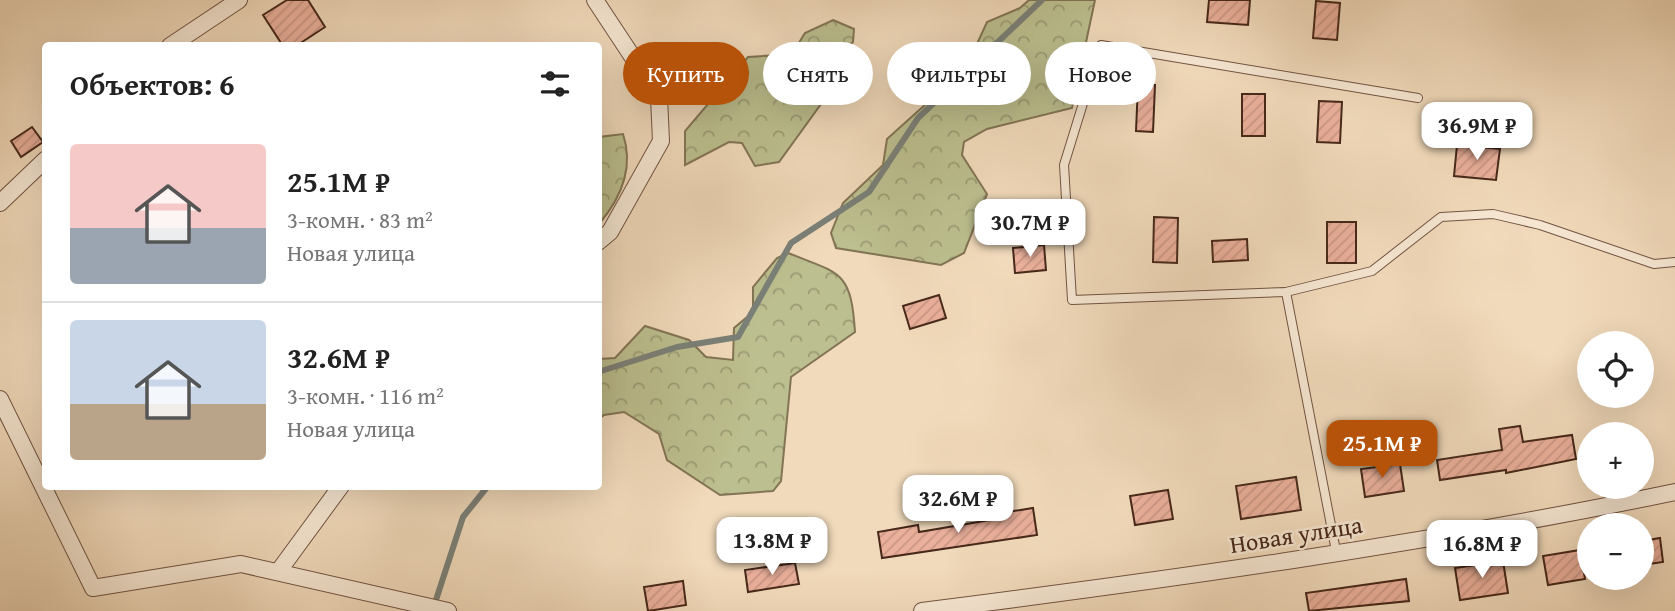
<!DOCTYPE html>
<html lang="ru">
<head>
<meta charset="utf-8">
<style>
  body { margin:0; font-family:"Gentium Book Plus",serif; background:#f6f6f6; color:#222; height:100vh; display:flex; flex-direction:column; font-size:26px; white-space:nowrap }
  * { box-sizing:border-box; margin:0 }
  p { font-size:23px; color:#767676 }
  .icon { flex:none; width:38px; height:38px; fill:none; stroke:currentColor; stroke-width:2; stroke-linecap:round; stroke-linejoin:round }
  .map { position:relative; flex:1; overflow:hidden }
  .sheet { position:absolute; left:42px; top:42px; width:560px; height:448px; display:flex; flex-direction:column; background:#fff; border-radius:7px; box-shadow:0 7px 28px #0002 }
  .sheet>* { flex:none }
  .banner { position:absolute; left:623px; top:42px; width:665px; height:63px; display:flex; gap:14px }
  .fabs { position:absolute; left:1577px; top:331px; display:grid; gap:14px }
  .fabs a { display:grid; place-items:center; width:77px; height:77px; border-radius:50%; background:#fff; box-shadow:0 7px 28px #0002; font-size:35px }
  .price { position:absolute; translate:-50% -60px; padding:0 16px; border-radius:14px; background:#fff; color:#222; font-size:23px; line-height:46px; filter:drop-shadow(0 2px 4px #0008) }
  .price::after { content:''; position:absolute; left:50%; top:42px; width:21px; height:16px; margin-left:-10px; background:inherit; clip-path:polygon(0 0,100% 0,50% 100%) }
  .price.selected { background:#b45309; color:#fff }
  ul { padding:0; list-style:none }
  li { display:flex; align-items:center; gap:21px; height:175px; padding:0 28px }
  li+li { border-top:2px solid #e0e0e0 }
  li span { display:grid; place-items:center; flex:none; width:196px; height:140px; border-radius:7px; color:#555 }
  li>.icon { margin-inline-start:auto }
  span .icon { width:84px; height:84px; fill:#fffc; stroke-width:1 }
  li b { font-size:30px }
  h2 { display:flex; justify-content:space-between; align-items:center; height:84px; padding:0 28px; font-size:30px }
  .tag { padding:0 24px; border-radius:32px; background:#fff; box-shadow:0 7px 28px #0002; font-size:24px; line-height:63px }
  .tag.selected { background:#b45309; color:#fff }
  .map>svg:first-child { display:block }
</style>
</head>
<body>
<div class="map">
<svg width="1675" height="611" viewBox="0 0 1675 611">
  <defs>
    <pattern id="forest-crowns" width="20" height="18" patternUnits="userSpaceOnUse" patternTransform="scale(1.75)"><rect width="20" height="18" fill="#bcbf8f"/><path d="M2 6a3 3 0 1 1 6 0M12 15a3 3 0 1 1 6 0" fill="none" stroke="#9b9b74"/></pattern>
    <pattern id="building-hatch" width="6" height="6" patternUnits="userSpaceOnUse" patternTransform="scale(1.75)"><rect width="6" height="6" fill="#eab09b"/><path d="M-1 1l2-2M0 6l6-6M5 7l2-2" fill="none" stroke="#ca9785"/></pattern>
  </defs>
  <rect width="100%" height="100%" fill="#f1dabb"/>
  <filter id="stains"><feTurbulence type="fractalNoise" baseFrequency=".00286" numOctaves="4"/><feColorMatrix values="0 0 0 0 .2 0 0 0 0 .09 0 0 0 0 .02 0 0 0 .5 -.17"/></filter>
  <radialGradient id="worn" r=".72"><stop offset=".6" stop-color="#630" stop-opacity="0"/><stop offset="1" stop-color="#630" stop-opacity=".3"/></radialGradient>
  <g fill="url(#forest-crowns)" stroke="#827454" stroke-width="2">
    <polygon points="1029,0 1095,0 1072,108 987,129 964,142 962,155 987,194 964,253 941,265 836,248 831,233 843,203 883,165 887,139 966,68 987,22 1020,8"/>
    <polygon points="833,20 854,29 853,42 834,59 821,104 779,162 755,166 742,143 729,142 685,165 685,131 748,57 792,54 805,33"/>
    <path d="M623 134C634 167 621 198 599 224V137Z"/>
    <path d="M788 253C841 274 851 271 855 332L791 377 781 481 773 491 720 495 667 460 659 434 624 412 604 415 599 419V359L615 358 645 326 689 340 706 357 733 360 734 328 753 312V287L777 258Z"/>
  </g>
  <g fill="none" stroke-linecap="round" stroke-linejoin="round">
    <g stroke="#7a8078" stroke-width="6">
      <polyline points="598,372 677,347 738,337 791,243 869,192 918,118 1042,0"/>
      <polyline points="434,606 463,517 488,486"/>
    </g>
  </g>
  <g fill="url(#building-hatch)" stroke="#47281a" stroke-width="2">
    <polygon points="287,0 308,0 325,27 296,46 283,46 263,15"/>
    <polygon points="1209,0 1250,0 1248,25 1207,22"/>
    <polygon points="1316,1 1340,3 1337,40 1313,38"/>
    <polygon points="1138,85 1155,85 1153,132 1136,131"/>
    <rect x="1242" y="94" width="23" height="42"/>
    <polygon points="1319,101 1342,102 1340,143 1317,142"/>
    <polygon points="32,127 43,142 21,157 11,141"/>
    <polygon points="1457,145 1500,149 1496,180 1454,176"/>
    <polygon points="1154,217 1178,218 1177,263 1153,262"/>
    <rect x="1327" y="222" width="29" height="41"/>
    <polygon points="1247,239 1248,260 1213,262 1212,241"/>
    <polygon points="1044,245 1046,270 1015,273 1013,248"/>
    <polygon points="939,295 946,318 910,329 903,306"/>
    <polygon points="1520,426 1523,442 1572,435 1576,459 1506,473 1506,470 1440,480 1437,460 1502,450 1499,429"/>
    <polygon points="1400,464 1404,491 1365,497 1361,469"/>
    <polygon points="1296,477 1301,510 1241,519 1236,486"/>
    <polygon points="1168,490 1173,519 1135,525 1130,496"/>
    <polygon points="1033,508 1037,535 882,558 878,532 918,525 919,532 1002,518 1001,513"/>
    <polygon points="1660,538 1663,562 1642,565 1642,541"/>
    <polygon points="1580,550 1585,579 1548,585 1543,556"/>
    <polygon points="1503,561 1508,593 1460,600 1455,568"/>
    <polygon points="795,563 799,584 748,592 745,570"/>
    <polygon points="1406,579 1409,601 1309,611 1306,593"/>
    <polygon points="683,581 686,605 648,611 644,587"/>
  </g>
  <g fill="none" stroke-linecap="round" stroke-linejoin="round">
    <defs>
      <g id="lane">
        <polyline points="1418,98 1101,45 1064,165 1072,300 1286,292 1372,271 1441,217 1493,214 1540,225 1654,264 1675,262"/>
        <polyline points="1286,292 1336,551"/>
      </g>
      <g id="street">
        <polyline points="595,0 659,97 661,141 610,232 598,242"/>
        <polyline points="170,46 239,0"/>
        <polyline points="0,203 46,159"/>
        <polyline points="0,399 93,588 241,564 448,611"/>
        <polyline points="278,572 341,486"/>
        <path d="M922 611C1174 579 1426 544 1675 492"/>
      </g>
    </defs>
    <use href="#lane" stroke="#725442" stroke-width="10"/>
    <use href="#street" stroke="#725442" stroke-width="18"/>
    <use href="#lane" stroke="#f6e7d3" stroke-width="8"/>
    <use href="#street" stroke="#f6e7d3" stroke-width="16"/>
  </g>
  <g text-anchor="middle" stroke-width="5" stroke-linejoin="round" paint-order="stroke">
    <g font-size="24" fill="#47281a" stroke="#f6e7d3">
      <text transform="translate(1296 535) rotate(-9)" y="8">Новая улица</text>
    </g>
  </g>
  <rect width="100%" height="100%" filter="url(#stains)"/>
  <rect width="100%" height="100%" fill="url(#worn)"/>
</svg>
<div class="fabs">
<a><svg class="icon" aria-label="locate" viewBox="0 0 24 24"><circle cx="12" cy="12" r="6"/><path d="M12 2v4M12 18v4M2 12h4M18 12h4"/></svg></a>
<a>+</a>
<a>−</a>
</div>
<b class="price" style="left:1477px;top:162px">36.9M ₽</b>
<b class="price" style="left:1030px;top:259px">30.7M ₽</b>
<b class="price selected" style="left:1382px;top:480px">25.1M ₽</b>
<b class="price" style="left:958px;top:535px">32.6M ₽</b>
<b class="price" style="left:772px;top:577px">13.8M ₽</b>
<b class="price" style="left:1482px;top:580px">16.8M ₽</b>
<div class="banner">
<a class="tag selected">Купить</a>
<a class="tag">Снять</a>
<a class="tag">Фильтры</a>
<a class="tag">Новое</a>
</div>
<section class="sheet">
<h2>Объектов: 6<svg class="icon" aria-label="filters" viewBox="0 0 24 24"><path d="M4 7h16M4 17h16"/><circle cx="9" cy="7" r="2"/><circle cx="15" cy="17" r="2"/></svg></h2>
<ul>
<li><span style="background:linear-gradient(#f6c9c9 60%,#9aa5b1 0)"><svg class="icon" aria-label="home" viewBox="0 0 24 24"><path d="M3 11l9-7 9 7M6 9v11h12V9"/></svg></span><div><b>25.1M ₽</b><p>3-комн. · 83 m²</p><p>Новая улица</p></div></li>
<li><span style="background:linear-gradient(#c9d6e8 60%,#b9a48a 0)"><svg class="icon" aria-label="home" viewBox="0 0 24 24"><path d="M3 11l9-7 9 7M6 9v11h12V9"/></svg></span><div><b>32.6M ₽</b><p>3-комн. · 116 m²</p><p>Новая улица</p></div></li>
</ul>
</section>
</div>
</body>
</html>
